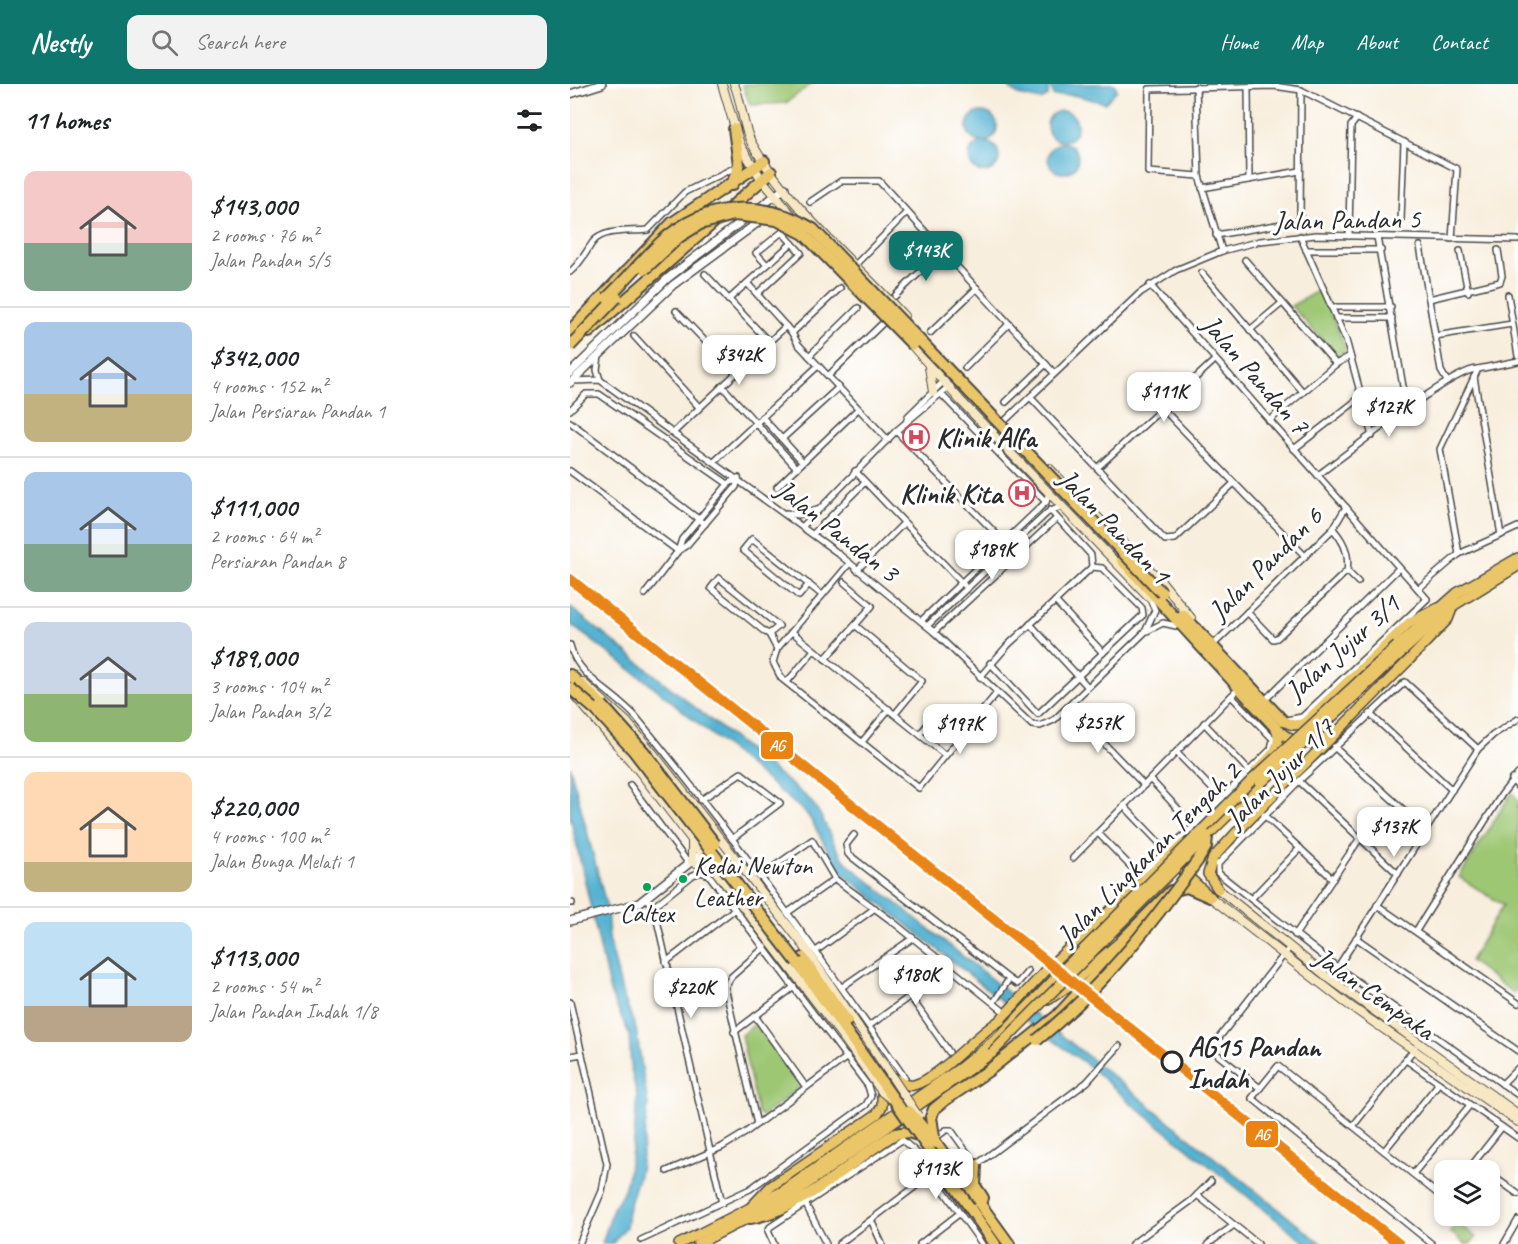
<!DOCTYPE html>
<html lang="en">
<head>
<meta charset="utf-8">
<style>
  body { margin:0; font-family:Caveat,sans-serif; background:#f2f2f2; color:#202124; height:100vh; display:flex; flex-direction:column; font-size:22px; white-space:nowrap }
  * { box-sizing:border-box; margin:0 }
  p { font-size:20px; color:#757577 }
  .icon { flex:none; width:33px; height:33px; fill:none; stroke:currentColor; stroke-width:2; stroke-linecap:round; stroke-linejoin:round }
  .map { position:relative; flex:1; overflow:hidden }
  .panel { display:flex; flex-direction:column; background:#fff; width:570px }
  .panel>* { flex:none }
  .controls { position:absolute; left:864px; top:1076px; display:grid; gap:12px }
  .controls a { display:grid; place-items:center; width:66px; height:66px; border-radius:12px; background:#fff; box-shadow:0 3px 9px #0003; font-size:30px }
  .price { position:absolute; translate:-50% -51px; padding:0 14px; border-radius:12px; background:#fff; color:#222; font-size:20px; line-height:39px; filter:drop-shadow(0 2px 3px #0008) }
  .price::after { content:''; position:absolute; left:50%; top:36px; width:18px; height:14px; margin-left:-9px; background:inherit; clip-path:polygon(0 0,100% 0,50% 100%) }
  .price.active { background:#0f766e; color:#fff }
  ul { padding:0; list-style:none }
  li { display:flex; align-items:center; gap:18px; height:150px; padding:0 24px }
  li+li { border-top:2px solid #e0e0e0 }
  li span { display:grid; place-items:center; flex:none; width:168px; height:120px; border-radius:12px; color:#555 }
  li>.icon { margin-inline-start:auto }
  span .icon { width:72px; height:72px; fill:#fffc; stroke-width:1 }
  li b { font-size:26px }
  h2 { display:flex; justify-content:space-between; align-items:center; height:72px; padding:0 24px; font-size:26px }
  header { display:flex; align-items:center; gap:36px; box-sizing:border-box; height:84px; padding:0 30px; background:#0f766e; color:#fff }
  header strong { font-size:28px }
  nav { display:flex; gap:33px; margin-inline-start:auto; font-size:21px }
  .search { width:420px; height:54px; background:#f2f2f2; display:flex; align-items:center; gap:15px; box-sizing:border-box; padding:0 21px; border-radius:12px; color:#757577; font-size:22px }
  main { display:flex; flex:1; min-height:0 }
  .map>svg:first-child { display:block }
</style>
</head>
<body>
<header>
<strong>Nestly</strong>
<div class="search"><svg class="icon" aria-label="search" viewBox="0 0 24 24"><circle cx="10" cy="10" r="6"/><path d="M15 15l6 6"/></svg>Search here</div>
<nav><a>Home</a><a>Map</a><a>About</a><a>Contact</a></nav>
</header>
<main>
<section class="panel">
<h2>11 homes<svg class="icon" aria-label="filters" viewBox="0 0 24 24"><path d="M4 7h16M4 17h16"/><circle cx="9" cy="7" r="2"/><circle cx="15" cy="17" r="2"/></svg></h2>
<ul>
<li><span style="background:linear-gradient(#f6c9c9 60%,#7fa58c 0)"><svg class="icon" aria-label="home" viewBox="0 0 24 24"><path d="M3 11l9-7 9 7M6 9v11h12V9"/></svg></span><div><b>$143,000</b><p>2 rooms · 76 m²</p><p>Jalan Pandan 5/5</p></div></li>
<li><span style="background:linear-gradient(#a9c7e8 60%,#c2b280 0)"><svg class="icon" aria-label="home" viewBox="0 0 24 24"><path d="M3 11l9-7 9 7M6 9v11h12V9"/></svg></span><div><b>$342,000</b><p>4 rooms · 152 m²</p><p>Jalan Persiaran Pandan 1</p></div></li>
<li><span style="background:linear-gradient(#a9c7e8 60%,#7fa58c 0)"><svg class="icon" aria-label="home" viewBox="0 0 24 24"><path d="M3 11l9-7 9 7M6 9v11h12V9"/></svg></span><div><b>$111,000</b><p>2 rooms · 64 m²</p><p>Persiaran Pandan 8</p></div></li>
<li><span style="background:linear-gradient(#c9d6e8 60%,#8fb573 0)"><svg class="icon" aria-label="home" viewBox="0 0 24 24"><path d="M3 11l9-7 9 7M6 9v11h12V9"/></svg></span><div><b>$189,000</b><p>3 rooms · 104 m²</p><p>Jalan Pandan 3/2</p></div></li>
<li><span style="background:linear-gradient(#ffd9b3 75%,#c2b280 0)"><svg class="icon" aria-label="home" viewBox="0 0 24 24"><path d="M3 11l9-7 9 7M6 9v11h12V9"/></svg></span><div><b>$220,000</b><p>4 rooms · 100 m²</p><p>Jalan Bunga Melati 1</p></div></li>
<li><span style="background:linear-gradient(#bfe0f5 70%,#b9a48a 0)"><svg class="icon" aria-label="home" viewBox="0 0 24 24"><path d="M3 11l9-7 9 7M6 9v11h12V9"/></svg></span><div><b>$113,000</b><p>2 rooms · 54 m²</p><p>Jalan Pandan Indah 1/8</p></div></li>
</ul>
</section>
<div class="map">
<svg width="948" height="1160" viewBox="0 0 948 1160">
  <rect width="100%" height="100%" fill="#fff"/>
  <filter id="ink" filterUnits="userSpaceOnUse"><feTurbulence type="fractalNoise" baseFrequency=".0167" numOctaves="2"/><feDisplacementMap in="SourceGraphic" scale="12" xChannelSelector="R" yChannelSelector="G"/><feConvolveMatrix kernelMatrix="1 2 1 2 8 2 1 2 1" color-interpolation-filters="sRGB"/></filter>
  <filter id="wash" filterUnits="userSpaceOnUse"><feTurbulence type="fractalNoise" baseFrequency=".008" numOctaves="4" result="noise"/><feDisplacementMap in="SourceGraphic" scale="24" xChannelSelector="R" yChannelSelector="G"/><feGaussianBlur stdDeviation="1.35" result="paint"/><feColorMatrix in="noise" values="0 0 0 0 0 0 0 0 0 0 0 0 0 0 0 0 0 1.4 0 .05"/><feComposite in="paint" operator="in"/></filter>
  <g filter="url(#wash)">
    <rect width="100%" height="100%" fill="#f8eedd"/>
    <g fill="#9dc773" stroke="#64794f" stroke-width="1.5">
      <polygon points="172,0 241,0 216,19 180,21"/>
      <polygon points="751,205 776,266 767,272 721,222"/>
      <polygon points="942,708 948,716 948,904 943,909 900,877 933,821 889,793"/>
      <polygon points="185,940 231,1002 193,1032 188,1030 171,951"/>
      <polygon points="888,1139 906,1153 900,1160 895,1160 880,1148"/>
    </g>
    <g fill="#54b2d2" stroke="#406e7e" stroke-width="1.5">
      <polygon points="435,0 479,0 478,12 471,16 448,11"/>
      <polygon points="481,0 545,0 547,6 535,19 503,11 483,12"/>
      <circle cx="492" cy="42" r="15"/>
      <circle cx="412" cy="43" r="15"/>
      <circle cx="414" cy="73" r="15"/>
      <circle cx="493" cy="74" r="15"/>
      <path d="M0 523 238 714C257 733 260 762 279 781L752 1160H737L558 1017 519 982 466 944 273 790C257 772 251 749 236 729L84 603 0 540Z"/>
      <polygon points="0,682 37,824 39,854 52,908 66,945 78,1021 70,1087 58,1127 56,1143 42,1160 32,1160 43,1124 53,1109 57,1095 64,1055 67,1012 61,985 59,950 40,908 0,732"/>
    </g>
  </g>
  <g filter="url(#ink)">
    <g fill="none" stroke-linecap="round" stroke-linejoin="round">
      <defs>
        <polyline id="pedestrian" points="350,650 364,632"/>
        <g id="minor">
          <polyline points="626,3 629,92 652,167"/>
          <polyline points="678,3 679,96"/>
          <polyline points="629,92 578,88 579,5 704,2 731,6 887,85 882,155"/>
          <polyline points="632,104 730,87"/>
          <polyline points="240,118 271,97 309,97 484,289"/>
          <polyline points="831,136 834,58"/>
          <polyline points="646,151 730,137 731,6"/>
          <polyline points="730,152 776,256 802,352"/>
          <polyline points="779,152 781,42 787,34"/>
          <polyline points="807,153 835,314 840,324"/>
          <polyline points="850,162 871,287 877,297"/>
          <polyline points="736,166 811,166"/>
          <polyline points="890,167 898,208"/>
          <polyline points="675,176 766,280"/>
          <polyline points="286,180 337,128"/>
          <path d="M0 188C11 179 15 169 23 158 34 144 62 148 78 146L115 108 166 83"/>
          <polyline points="632,189 733,308"/>
          <polyline points="135,190 199,258"/>
          <polyline points="177,199 222,249 228,260 318,356"/>
          <polyline points="580,201 857,515 732,633 716,636"/>
          <polyline points="187,210 231,169 212,148 186,169 197,181"/>
          <polyline points="938,211 948,272"/>
          <polyline points="325,212 372,167"/>
          <polyline points="859,215 930,198 932,192 928,166"/>
          <polyline points="158,216 222,159"/>
          <polyline points="761,223 821,223"/>
          <polyline points="106,227 166,289"/>
          <polyline points="766,234 822,234"/>
          <polyline points="680,246 712,219"/>
          <polyline points="222,249 270,204"/>
          <polyline points="360,249 407,204"/>
          <polyline points="64,252 129,323"/>
          <polyline points="865,252 942,240"/>
          <polyline points="29,272 27,286 30,296"/>
          <polyline points="239,272 288,224"/>
          <polyline points="395,284 439,240"/>
          <polyline points="258,292 317,235"/>
          <polyline points="904,293 931,451"/>
          <polyline points="3,297 30,296 265,467 364,548 462,641 470,642 484,636 575,548 585,526 579,513"/>
          <polyline points="152,302 227,384"/>
          <polyline points="371,310 476,418"/>
          <polyline points="460,313 595,456 605,455 664,399"/>
          <polyline points="436,318 476,280"/>
          <polyline points="592,324 735,472"/>
          <polyline points="0,326 16,310 29,310 158,400"/>
          <polyline points="192,333 232,377"/>
          <polyline points="699,337 766,280 780,272"/>
          <polyline points="0,338 135,440"/>
          <polyline points="336,339 338,332 375,296"/>
          <polyline points="326,347 434,458"/>
          <polyline points="103,349 216,242"/>
          <polyline points="422,349 570,209 606,186 652,167 690,157 746,151 948,156"/>
          <polyline points="212,355 269,303"/>
          <polyline points="724,365 791,313"/>
          <polyline points="145,377 248,282"/>
          <polyline points="527,384 645,276"/>
          <polyline points="0,387 108,467"/>
          <polyline points="285,387 394,501"/>
          <path d="M748 391C773 373 885 283 908 285"/>
          <polyline points="207,403 288,325"/>
          <polyline points="480,426 521,471 522,483"/>
          <polyline points="216,429 228,431 247,426"/>
          <polyline points="233,442 326,347 388,295"/>
          <polyline points="243,450 295,398"/>
          <polyline points="108,467 117,461 166,403 168,394"/>
          <polyline points="889,470 870,365 908,285 948,277"/>
          <polyline points="279,480 207,565 203,578 211,594 349,704 426,610"/>
          <polyline points="287,486 334,439"/>
          <polyline points="777,487 788,498"/>
          <polygon points="149,494 209,542 199,550 195,548 141,504"/>
          <polyline points="239,500 229,512 173,466 182,455 252,511"/>
          <polyline points="848,505 889,470 948,443"/>
          <polyline points="75,510 108,467 112,455 158,400 168,394"/>
          <polyline points="485,517 533,569"/>
          <path d="M677 528 703 555 707 554 777 487C780 470 774 457 763 445"/>
          <polyline points="351,537 476,418 479,408"/>
          <polyline points="460,540 518,603"/>
          <polyline points="285,541 352,597 325,630"/>
          <polyline points="357,542 477,429 492,422"/>
          <polyline points="577,547 593,539 606,542"/>
          <polyline points="222,548 375,671"/>
          <polyline points="364,548 487,434"/>
          <polyline points="199,550 207,565"/>
          <path d="M0 561C7 593 45 609 66 633 161 748 249 871 335 994"/>
          <polyline points="642,562 763,445 776,423"/>
          <polyline points="255,575 302,522 274,498"/>
          <polyline points="420,579 468,630 573,531 572,524 532,484 522,483"/>
          <polyline points="410,593 438,561 522,483"/>
          <polyline points="217,598 244,566"/>
          <polyline points="694,617 829,484"/>
          <polyline points="499,623 574,701"/>
          <polyline points="800,630 882,706"/>
          <polyline points="634,639 679,687"/>
          <polyline points="292,658 319,625"/>
          <polyline points="764,663 856,746"/>
          <polyline points="908,665 835,598 729,697 648,780 648,789 767,883 948,1011"/>
          <polyline points="606,668 652,715"/>
          <polyline points="580,695 624,742"/>
          <polyline points="942,695 948,703"/>
          <polyline points="729,697 828,790"/>
          <polyline points="60,701 119,780"/>
          <polyline points="131,716 171,689 210,719 162,755"/>
          <polyline points="554,722 597,767"/>
          <polyline points="694,731 763,795"/>
          <polyline points="528,749 569,791 624,742 701,665 703,655 661,612"/>
          <polyline points="284,751 276,761 278,770 439,895 447,900 458,887"/>
          <polyline points="503,774 668,605"/>
          <polyline points="189,793 242,756 265,795 323,838 432,926"/>
          <polyline points="77,814 86,832 152,1119"/>
          <polyline points="681,815 730,764"/>
          <polyline points="0,819 2,819"/>
          <polyline points="807,821 948,919"/>
          <polyline points="217,829 265,795"/>
          <polyline points="846,847 932,710 948,690"/>
          <polyline points="725,851 790,754"/>
          <polyline points="786,854 948,967"/>
          <polyline points="246,867 305,824"/>
          <polyline points="96,878 165,825"/>
          <polyline points="760,895 908,665 923,651 948,635"/>
          <polyline points="272,903 343,854"/>
          <polyline points="340,912 379,968"/>
          <polyline points="0,918 37,1080 32,1107 9,1160"/>
          <polyline points="424,918 439,895"/>
          <polyline points="185,932 236,1003"/>
          <polyline points="299,942 380,883"/>
          <polyline points="164,948 224,903"/>
          <polyline points="648,955 720,863"/>
          <polyline points="648,971 690,1004"/>
          <polyline points="0,972 12,970"/>
          <polyline points="836,976 948,1054"/>
          <polyline points="932,1000 948,984"/>
          <polyline points="187,1040 155,903 161,893 195,863"/>
          <polyline points="783,1042 845,964"/>
          <polyline points="364,1055 376,1046 381,1046 406,1081 517,998 549,962"/>
          <polyline points="814,1067 869,999"/>
          <polyline points="904,1079 914,1086"/>
          <polyline points="898,1086 932,1043"/>
          <polyline points="97,1087 152,1063 175,1049 277,973"/>
          <polyline points="843,1090 900,1021"/>
          <polyline points="920,1090 948,1110"/>
          <polyline points="627,1111 688,1160"/>
          <polyline points="236,1121 256,1160"/>
          <polyline points="301,1136 312,1160"/>
          <polyline points="71,1156 180,1105 296,1021 301,1012 298,1002 139,791 131,788 123,791 83,823"/>
          <polyline points="204,1160 198,1147 200,1143 332,1056 346,1068 412,1160"/>
          <polyline points="269,1160 362,1090"/>
          <polyline points="350,1160 390,1129"/>
          <polyline points="562,1160 621,1117 641,1097"/>
          <polyline points="638,1160 664,1141"/>
          <polyline points="862,1160 682,1014 708,982 874,1115"/>
          <polyline points="934,1160 948,1136"/>
        </g>
        <g id="tertiary">
          <polyline points="0,10 32,0"/>
          <polyline points="0,289 98,194 215,104"/>
          <polyline points="0,299 103,201 194,134"/>
          <polyline points="0,837 69,819 136,766"/>
        </g>
        <g id="secondary">
          <polyline points="152,0 170,61 192,96 225,135"/>
          <path d="M164 0C172 18 172 40 181 58 219 124 283 176 334 232"/>
          <polyline points="339,258 390,316 579,513"/>
          <polyline points="359,283 363,308"/>
          <polyline points="479,384 592,498 621,534"/>
          <polyline points="12,598 57,638 83,669 234,862 288,942"/>
          <polyline points="5,612 69,687 273,953"/>
          <polyline points="122,755 122,778 142,782"/>
          <polyline points="648,805 760,895 948,1030"/>
          <polyline points="640,813 776,919 948,1038"/>
        </g>
        <g id="trunk">
          <polyline points="827,562 887,509 948,474"/>
          <polyline points="832,568 883,522 948,482"/>
          <polyline points="713,637 723,641 733,640 840,538 868,524"/>
          <path d="M706 644C728 664 737 663 763 650"/>
          <path d="M686 687C699 674 714 664 706 644"/>
          <polyline points="637,752 690,700"/>
          <polyline points="610,773 614,789 636,809"/>
          <polyline points="648,805 638,790 643,774 665,750 838,577 878,535 883,522"/>
          <polyline points="478,916 500,901 551,857"/>
          <polyline points="428,938 484,878 613,760"/>
          <path d="M322 993C329 997 336 1003 344 1001 371 993 406 950 431 936"/>
          <polyline points="179,1125 200,1103 307,1030 312,1022 312,1008"/>
          <polyline points="109,1160 213,1107 390,984 431,951 495,884"/>
          <polyline points="128,1160 217,1114 422,969"/>
        </g>
        <g id="motorway">
          <polyline points="162,101 169,80 164,45"/>
          <polyline points="0,247 102,139 194,77"/>
          <polyline points="19,248 201,88"/>
          <polyline points="552,476 706,644"/>
          <polyline points="613,531 713,637"/>
          <polyline points="0,591 32,621"/>
          <polyline points="233,874 277,937"/>
          <polyline points="227,878 278,950"/>
          <polyline points="361,1033 364,1025 375,1016 418,987 487,932 541,874 553,855 601,807 617,803 640,813"/>
          <polyline points="366,1059 439,1160"/>
          <polyline points="406,1081 405,1102 413,1114"/>
          <polyline points="400,1124 425,1160"/>
          <path d="M181 1134C238 1123 277 1079 325 1050L338 1048 348 1051"/>
        </g>
      </defs>
      <use href="#pedestrian" stroke="#4a4846" stroke-width="8"/>
      <use href="#minor" stroke="#4a4846" stroke-width="8"/>
      <use href="#tertiary" stroke="#4a4846" stroke-width="10"/>
      <use href="#secondary" stroke="#4a4846" stroke-width="10"/>
      <use href="#trunk" stroke="#4a4846" stroke-width="12"/>
      <use href="#motorway" stroke="#4a4846" stroke-width="14"/>
      <use href="#pedestrian" stroke="#fff" stroke-width="4.5"/>
      <use href="#minor" stroke="#fff" stroke-width="5"/>
      <use href="#tertiary" stroke="#fff" stroke-width="7"/>
      <use href="#secondary" stroke="#f7e8c3" stroke-width="8"/>
      <use href="#trunk" stroke="#eac669" stroke-width="9"/>
      <use href="#motorway" stroke="#eac669" stroke-width="10"/>
      <defs>
        <g id="secondary-bridge">
          <polyline points="288,942 348,1032"/>
          <polyline points="273,953 312,1008 320,1014"/>
        </g>
        <g id="trunk-bridge">
          <polyline points="690,700 832,568"/>
          <polyline points="495,884 684,694 827,562"/>
          <polyline points="422,969 637,752"/>
        </g>
        <g id="motorway-bridge">
          <polyline points="75,185 109,153 130,140 164,131 207,136 234,150 343,261"/>
          <path d="M37 214C56 196 72 176 91 158 135 117 193 115 243 145L592 509"/>
          <polyline points="0,262 47,213"/>
          <polyline points="0,604 27,627 63,666 227,878"/>
          <polyline points="32,621 75,669 145,760"/>
          <polyline points="278,950 400,1124"/>
          <path d="M467 956C531 905 580 842 628 776L636 763 637 752"/>
          <polyline points="339,1027 366,1059"/>
          <polyline points="361,1033 364,1053"/>
        </g>
      </defs>
      <use href="#secondary-bridge" stroke="#4a4846" stroke-width="10" stroke-linecap="butt"/>
      <use href="#trunk-bridge" stroke="#4a4846" stroke-width="12" stroke-linecap="butt"/>
      <use href="#motorway-bridge" stroke="#4a4846" stroke-width="14" stroke-linecap="butt"/>
      <use href="#secondary-bridge" stroke="#f7e8c3" stroke-width="8"/>
      <use href="#trunk-bridge" stroke="#eac669" stroke-width="9"/>
      <use href="#motorway-bridge" stroke="#eac669" stroke-width="10"/>
      <defs>
        <polyline id="rail-1" points="0,495 829,1160"/>
      </defs>
      <use href="#rail-1" stroke="#fff" stroke-width="15"/>
      <use href="#rail-1" stroke="#e98413" stroke-width="10"/>
    </g>
  </g>
  <defs>
    <symbol id="hospital-ring" viewBox="-11 -11 22 22"><circle r="9.5" fill="#fff" stroke="#d1495b" stroke-width="1.5"/><path d="M-5-5h3v3.5h4V-5h3V5h-3V1.5h-4V5h-3Z" fill="#d1495b"/></symbol>
  </defs>
  <g fill-rule="evenodd">
    <use href="#hospital-ring" x="331" y="338" width="30" height="30"/>
    <use href="#hospital-ring" x="437" y="394" width="30" height="30"/>
  </g>
  <g fill="#00a651" stroke="#fff" stroke-width="2">
    <circle cx="113" cy="795" r="5"/>
    <circle cx="77" cy="803" r="5"/>
  </g>
  <circle fill="#fff" stroke="#2b2b2b" stroke-width="3" cx="602" cy="978" r="10"/>
  <g text-anchor="middle" stroke-width="6" stroke-linejoin="round" paint-order="stroke">
    <g font-size="26" fill="#2b2b2b" stroke="#fff" text-anchor="start">
      <text x="124" y="790">Kedai Newton<tspan x="124" dy="32">Leather</tspan></text>
      <text x="77" y="838" text-anchor="middle">Caltex</text>
    </g>
    <g font-size="28" fill="#2b2b2b" stroke="#fff">
      <text transform="translate(777 135) rotate(-1)" y="10">Jalan Pandan 5</text>
      <text transform="translate(686 290) rotate(49)" y="10">Jalan Pandan 7</text>
      <text transform="translate(545 442) rotate(46)" y="10">Jalan Pandan 1</text>
      <text transform="translate(268 446) rotate(38)" y="10">Jalan Pandan 3</text>
      <text transform="translate(695 479) rotate(-45)" y="10">Jalan Pandan 6</text>
      <text transform="translate(772 563) rotate(-42)" y="10">Jalan Jujur 3/1</text>
      <text transform="translate(709 689) rotate(-45)" y="10">Jalan Jujur 1/7</text>
      <text transform="translate(578 769) rotate(-45)" y="10">Jalan Lingkaran Tengah 2</text>
      <text transform="translate(805 909) rotate(35)" y="10">Jalan Cempaka</text>
    </g>
    <g font-size="28" font-weight="bold" fill="#2b2b2b" stroke="#fff" text-anchor="start">
      <text x="366" y="363">Klinik Alfa</text>
      <text x="432" y="419" text-anchor="end">Klinik Kita</text>
    </g>
    <g font-size="28" font-weight="bold" fill="#2b2b2b" stroke="#fff" text-anchor="start">
      <text x="618" y="972">AG15 Pandan<tspan x="618" dy="32">Indah</tspan></text>
    </g>
  </g>
  <g stroke="#fff" stroke-width="2">
    <rect x="190" y="647" width="34" height="29" rx="6" fill="#e98413"/>
    <rect x="675" y="1036" width="34" height="28" rx="6" fill="#e98413"/>
  </g>
  <g font-size="16" text-anchor="middle" font-weight="bold" fill="#fff">
    <text x="207" y="667">AG</text>
    <text x="692" y="1056">AG</text>
  </g>
</svg>
<div class="controls">
<a><svg class="icon" aria-label="layers" viewBox="0 0 24 24"><path d="M12 4l9 5-9 5-9-5zM3 14l9 5 9-5"/></svg></a>
</div>
<b class="price active" style="left:356px;top:198px">$143K</b>
<b class="price" style="left:169px;top:302px">$342K</b>
<b class="price" style="left:594px;top:339px">$111K</b>
<b class="price" style="left:819px;top:354px">$127K</b>
<b class="price" style="left:422px;top:497px">$189K</b>
<b class="price" style="left:528px;top:670px">$257K</b>
<b class="price" style="left:390px;top:671px">$197K</b>
<b class="price" style="left:824px;top:774px">$137K</b>
<b class="price" style="left:346px;top:922px">$180K</b>
<b class="price" style="left:121px;top:935px">$220K</b>
<b class="price" style="left:366px;top:1116px">$113K</b>
</div>
</main>
</body>
</html>
